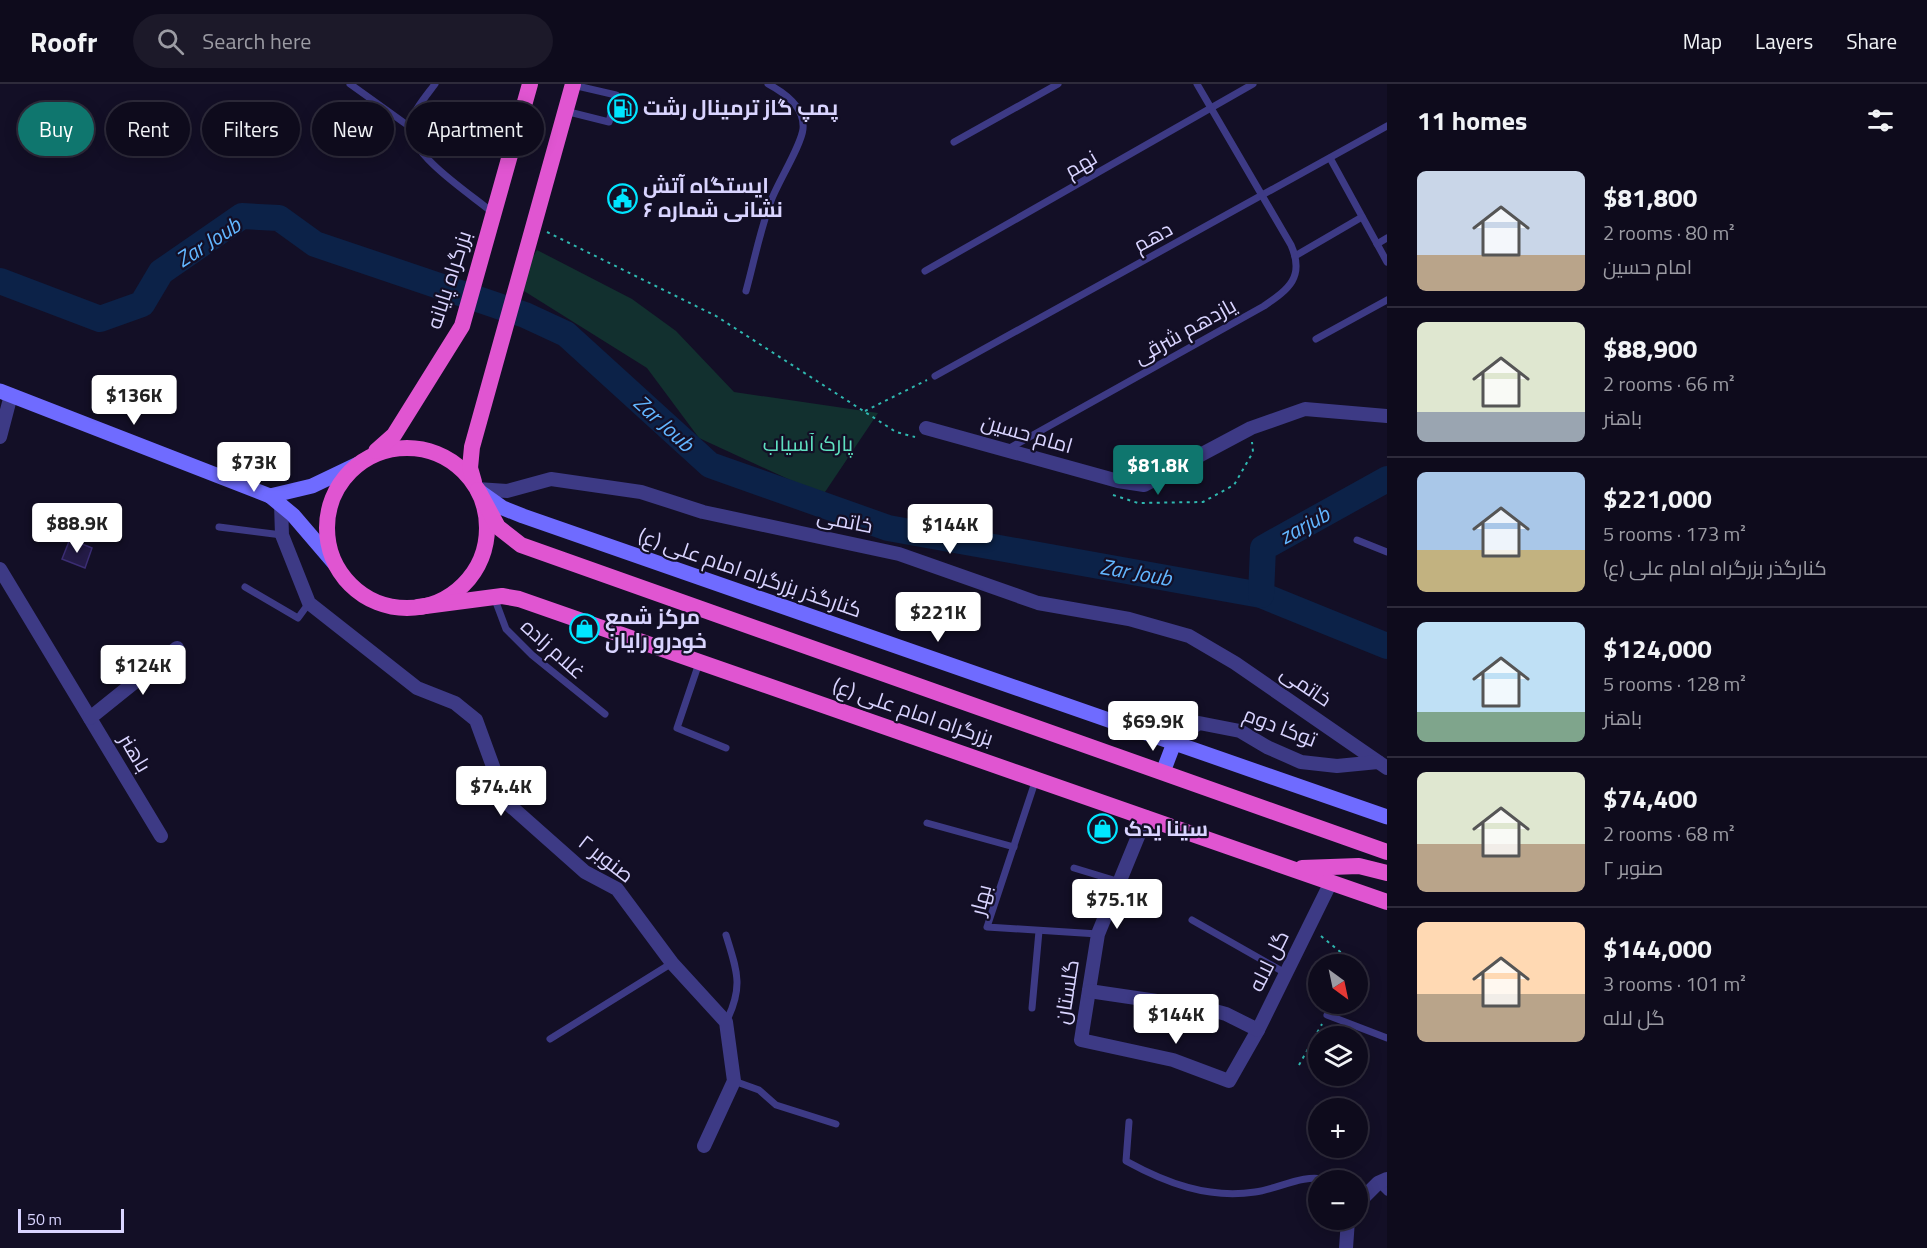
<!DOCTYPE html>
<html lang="en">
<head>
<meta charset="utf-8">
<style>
  body { margin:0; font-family:"Titillium Web",Cairo,sans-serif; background:#1c1929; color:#f1f3f6; height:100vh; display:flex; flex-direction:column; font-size:22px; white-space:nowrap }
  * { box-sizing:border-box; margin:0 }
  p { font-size:20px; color:#9b9ba3 }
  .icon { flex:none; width:33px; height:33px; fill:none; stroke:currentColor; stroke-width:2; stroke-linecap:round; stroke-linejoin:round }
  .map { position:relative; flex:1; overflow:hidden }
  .panel { display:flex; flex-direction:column; background:#0e0b1c; width:540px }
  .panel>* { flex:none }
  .banner { position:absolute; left:18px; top:18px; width:570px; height:54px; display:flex; gap:12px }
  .needle { width:39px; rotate:147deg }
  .buttons { position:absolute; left:1308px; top:870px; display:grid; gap:12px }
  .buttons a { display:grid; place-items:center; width:60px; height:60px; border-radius:50%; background:#0e0b1c; box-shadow:0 3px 15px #0003,0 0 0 2px #2e2b3b; font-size:30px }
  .scale { position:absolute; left:18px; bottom:15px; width:106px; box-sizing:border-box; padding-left:6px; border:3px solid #d9d4ff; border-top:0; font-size:16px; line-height:21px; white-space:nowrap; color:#d9d4ff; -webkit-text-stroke:4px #130f26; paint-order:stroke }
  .price { position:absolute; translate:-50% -51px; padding:0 14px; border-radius:6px; background:#fff; color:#222; font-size:20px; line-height:39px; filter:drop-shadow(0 2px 3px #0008) }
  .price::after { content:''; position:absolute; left:50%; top:36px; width:18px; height:14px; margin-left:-9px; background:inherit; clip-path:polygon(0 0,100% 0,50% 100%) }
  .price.active { background:#0f766e; color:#fff }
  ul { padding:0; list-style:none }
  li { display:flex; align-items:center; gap:18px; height:150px; padding:0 30px }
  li+li { border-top:2px solid #2e2b3b }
  li span { display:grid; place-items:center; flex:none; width:168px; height:120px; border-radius:9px; color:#555 }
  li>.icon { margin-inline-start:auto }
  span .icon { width:72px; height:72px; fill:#fffc; stroke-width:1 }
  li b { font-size:26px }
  h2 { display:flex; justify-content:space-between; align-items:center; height:72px; padding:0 30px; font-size:26px }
  .tag { padding:0 21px; border-radius:27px; background:#0e0b1c; box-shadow:0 3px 15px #0003,0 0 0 2px #2e2b3b; font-size:21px; line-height:54px }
  .tag.active { background:#0f766e; color:#fff }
  header { display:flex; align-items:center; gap:36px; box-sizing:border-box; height:84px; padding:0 30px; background:#0e0b1c; border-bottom:2px solid #2e2b3b }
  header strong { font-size:28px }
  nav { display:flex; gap:33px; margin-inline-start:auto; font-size:21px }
  .search { width:420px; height:54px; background:#1c1929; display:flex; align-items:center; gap:15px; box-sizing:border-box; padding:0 21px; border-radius:33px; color:#9b9ba3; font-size:22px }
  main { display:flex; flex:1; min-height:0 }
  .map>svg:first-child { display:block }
</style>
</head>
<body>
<header>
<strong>Roofr</strong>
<div class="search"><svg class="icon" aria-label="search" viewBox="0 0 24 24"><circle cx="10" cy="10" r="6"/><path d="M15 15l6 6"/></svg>Search here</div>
<nav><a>Map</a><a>Layers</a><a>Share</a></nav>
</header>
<main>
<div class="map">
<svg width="1387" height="1164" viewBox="0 0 1387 1164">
  <rect width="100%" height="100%" fill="#130f26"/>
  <polygon fill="#12302f" points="537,166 632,215 676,247 734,308 878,329 823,411 699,354 647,284 516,202"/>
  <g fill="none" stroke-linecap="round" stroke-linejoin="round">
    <g stroke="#0c2248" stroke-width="26">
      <polyline points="0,197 100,235 142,220 161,188 242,132 279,134 315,160 525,231 566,250 710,381 888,444 1261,511 1387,562"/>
      <polyline points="1261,511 1263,464 1387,395"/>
    </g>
  </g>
  <polygon fill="#241b47" stroke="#3b2d73" stroke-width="1.5" points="70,455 92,464 85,484 62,475"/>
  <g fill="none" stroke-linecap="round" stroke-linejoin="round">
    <g stroke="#2fb8b0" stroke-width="2" stroke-dasharray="3 4.5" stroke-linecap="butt">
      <polyline points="547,148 716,232 896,348 915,353"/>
      <polyline points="865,327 927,296"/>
      <polyline points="1113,411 1138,419 1203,418 1234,401 1253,368 1252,358"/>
      <polyline points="1321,852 1355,880"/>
      <polyline points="1299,981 1322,940"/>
    </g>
    <g stroke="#3d3a85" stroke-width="7">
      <polyline points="350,0 410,43"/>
      <path d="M435 0C427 11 410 30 410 44 412 73 472 111 493 129"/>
      <polyline points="565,27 609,38 616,11 573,1"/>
      <polyline points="954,58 1058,0"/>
      <polyline points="1330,74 1387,178"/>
      <polyline points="1377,160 1387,154"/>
      <polyline points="1295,172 1362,133"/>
      <polyline points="925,187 1253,0"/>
      <path d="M746 207C754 178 760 146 771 117 778 98 801 62 803 45 805 23 785 9 768 0"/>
      <polyline points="1316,255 1387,216"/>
      <polyline points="935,292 1387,42"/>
      <path d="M1006 366 1264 222C1289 205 1305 193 1291 161L1197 0"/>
      <polyline points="219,443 282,451"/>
      <polyline points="1357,456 1387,468"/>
      <polyline points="245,503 298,534 309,519"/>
      <polyline points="494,513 506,545 532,571 605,630"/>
      <polyline points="699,579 677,644 726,664"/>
      <polyline points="1036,695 987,843 1098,850"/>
      <polyline points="927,739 1014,763"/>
      <polyline points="1074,784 1120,798"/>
      <polyline points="1192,836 1287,890"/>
      <polyline points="1032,924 1039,847"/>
      <polyline points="1327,931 1387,954"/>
      <path d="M726 938C744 902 737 887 726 851"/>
      <polyline points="550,955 672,879"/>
      <polyline points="734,997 759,1006 776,1021 836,1040"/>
      <path d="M1129 1038 1126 1077C1166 1099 1208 1115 1255 1108 1278 1105 1304 1089 1327 1096"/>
      <polyline points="1378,1099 1387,1108"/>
    </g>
    <g stroke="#3d3a85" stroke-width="14">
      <polyline points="926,344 1118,397 1144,401 1251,344 1305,325 1387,332"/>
      <polyline points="0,353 11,311"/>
      <polyline points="477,405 507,407 551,395 641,408 703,428 899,470 1038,519 1129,535 1189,552 1235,579 1387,684"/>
      <polyline points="281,420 282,451 309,519 417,604 455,619 476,636 506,718 585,788 617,805 672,879 726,938 734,997 704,1062"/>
      <polyline points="0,485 161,752"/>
      <polyline points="90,634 177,564"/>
      <polyline points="1174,659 1180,651 1199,639 1240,647 1267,663 1301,678 1337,682 1378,678"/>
      <polyline points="1146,733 1098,850 1081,956 1173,976 1229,997 1258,946"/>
      <polyline points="1089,907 1204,924 1226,930 1258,946 1331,798"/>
      <polyline points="1358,1119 1378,1099 1387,1095"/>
      <polyline points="1346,1164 1348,1136"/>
    </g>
    <g stroke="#6f6bff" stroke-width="15">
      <polyline points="0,307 270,412"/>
      <polyline points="479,407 503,424 523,432 1387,733"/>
      <polyline points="335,480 293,431 270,412 312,402 358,380"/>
      <polyline points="1163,688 1174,659"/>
    </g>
    <g stroke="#e055d1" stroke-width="16">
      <circle cx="407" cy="444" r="80"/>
      <polyline points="376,367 394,351 462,242 530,0"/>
      <polyline points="474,398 470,384 472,363 573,0"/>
      <polyline points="478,406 498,443 521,461 1387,768"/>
      <polyline points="418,523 502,512 519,515 1387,818"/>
      <polyline points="1302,784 1359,782 1387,789"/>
    </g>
  </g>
  <defs>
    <symbol id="fuel-ring" viewBox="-11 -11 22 22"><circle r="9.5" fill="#130f26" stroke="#00e5ff" stroke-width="1.5"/><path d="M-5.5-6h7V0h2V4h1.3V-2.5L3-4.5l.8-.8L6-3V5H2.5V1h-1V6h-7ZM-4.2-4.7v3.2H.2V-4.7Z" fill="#00e5ff"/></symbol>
    <symbol id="civic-ring" viewBox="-11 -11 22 22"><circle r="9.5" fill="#130f26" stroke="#00e5ff" stroke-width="1.5"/><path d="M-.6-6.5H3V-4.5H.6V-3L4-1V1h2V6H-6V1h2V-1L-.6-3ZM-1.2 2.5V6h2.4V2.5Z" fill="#00e5ff"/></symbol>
    <symbol id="shop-ring" viewBox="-11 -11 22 22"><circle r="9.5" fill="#130f26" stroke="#00e5ff" stroke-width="1.5"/><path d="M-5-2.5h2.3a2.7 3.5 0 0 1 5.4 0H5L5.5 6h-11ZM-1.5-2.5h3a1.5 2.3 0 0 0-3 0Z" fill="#00e5ff"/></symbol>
  </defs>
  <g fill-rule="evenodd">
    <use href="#fuel-ring" x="606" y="8" width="33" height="33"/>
    <use href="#civic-ring" x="606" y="98" width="33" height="33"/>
    <use href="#shop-ring" x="568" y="528" width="33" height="33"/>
    <use href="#shop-ring" x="1086" y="728" width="33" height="33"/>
  </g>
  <g text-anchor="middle" stroke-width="4.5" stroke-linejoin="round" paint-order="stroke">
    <g font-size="21" font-weight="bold" fill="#d9d4ff" stroke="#130f26" text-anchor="start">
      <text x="643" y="31">پمپ گاز ترمینال رشت</text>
      <text x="643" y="109">ایستگاه آتش<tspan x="643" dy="24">نشانی شماره ۶</tspan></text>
      <text x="605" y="540">مرکز شمع<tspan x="605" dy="24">خودرو رایان</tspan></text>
      <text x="1124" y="752">سینا یدک</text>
    </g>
    <g font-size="21" fill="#d9d4ff" stroke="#130f26">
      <text transform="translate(1081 80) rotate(-30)" y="7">نهم</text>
      <text transform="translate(1153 153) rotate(-29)" y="7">دهم</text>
      <text transform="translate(449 196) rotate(-72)" y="7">بزرگراه پایانه</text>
      <text transform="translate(1185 247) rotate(-29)" y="7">یازدهم شرقی</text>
      <text transform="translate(1027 350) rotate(16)" y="7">امام حسین</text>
      <text transform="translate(845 437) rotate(11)" y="7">خاتمی</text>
      <text transform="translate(750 489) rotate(19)" y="7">کنارگذر بزرگراه امام علی (ع)</text>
      <text transform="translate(553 565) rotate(42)" y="7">غلام زاده</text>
      <text transform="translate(1306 602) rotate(34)" y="7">خاتمی</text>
      <text transform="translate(913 628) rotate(19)" y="7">بزرگراه امام علی (ع)</text>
      <text transform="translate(1280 643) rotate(21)" y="7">توکا دوم</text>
      <text transform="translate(135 669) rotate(59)" y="7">باهنر</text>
      <text transform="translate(606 775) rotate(38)" y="7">صنوبر ۲</text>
      <text transform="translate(981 816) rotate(-76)" y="7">بهار</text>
      <text transform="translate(1269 877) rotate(-64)" y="7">گل لاله</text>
      <text transform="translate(1067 908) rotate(-81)" y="7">گلستان</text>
    </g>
    <g font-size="21" fill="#5fe0c0" stroke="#130f26">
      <text x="808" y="367">پارک آسیاب</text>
    </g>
    <g font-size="22" font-style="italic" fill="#62b6ff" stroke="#130f26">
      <text transform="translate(208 158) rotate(-33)" y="8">Zar Joub</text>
      <text transform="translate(664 339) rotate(42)" y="8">Zar Joub</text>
      <text transform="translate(1304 441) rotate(-29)" y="8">zarjub</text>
      <text transform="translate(1136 488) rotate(10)" y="8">Zar Joub</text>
    </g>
  </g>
</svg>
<div class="buttons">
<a><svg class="needle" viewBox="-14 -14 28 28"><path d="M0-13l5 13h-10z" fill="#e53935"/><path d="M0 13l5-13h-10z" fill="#9b9ba3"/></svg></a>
<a><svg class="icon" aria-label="layers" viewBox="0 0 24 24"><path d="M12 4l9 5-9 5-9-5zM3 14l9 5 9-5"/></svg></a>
<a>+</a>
<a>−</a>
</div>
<div class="scale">50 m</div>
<b class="price" style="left:134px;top:342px">$136K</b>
<b class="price" style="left:254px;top:409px">$73K</b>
<b class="price active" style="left:1158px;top:412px">$81.8K</b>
<b class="price" style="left:77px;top:470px">$88.9K</b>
<b class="price" style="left:950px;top:471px">$144K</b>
<b class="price" style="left:938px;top:559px">$221K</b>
<b class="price" style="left:143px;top:612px">$124K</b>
<b class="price" style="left:1153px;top:668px">$69.9K</b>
<b class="price" style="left:501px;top:733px">$74.4K</b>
<b class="price" style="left:1117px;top:846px">$75.1K</b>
<b class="price" style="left:1176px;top:961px">$144K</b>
<div class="banner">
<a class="tag active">Buy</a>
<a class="tag">Rent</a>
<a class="tag">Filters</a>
<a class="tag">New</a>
<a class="tag">Apartment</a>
</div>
</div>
<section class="panel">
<h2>11 homes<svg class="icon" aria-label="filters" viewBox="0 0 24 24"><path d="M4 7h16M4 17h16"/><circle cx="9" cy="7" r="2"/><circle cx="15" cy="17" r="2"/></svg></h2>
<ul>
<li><span style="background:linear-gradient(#c9d6e8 70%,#b9a48a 0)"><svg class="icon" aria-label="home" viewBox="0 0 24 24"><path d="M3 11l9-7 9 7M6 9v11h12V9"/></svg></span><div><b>$81,800</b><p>2 rooms · 80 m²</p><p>امام حسین</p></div></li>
<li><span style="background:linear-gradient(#dfe7d0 75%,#9aa5b1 0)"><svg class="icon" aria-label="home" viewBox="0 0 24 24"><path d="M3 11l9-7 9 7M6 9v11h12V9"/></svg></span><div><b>$88,900</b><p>2 rooms · 66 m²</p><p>باهنر</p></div></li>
<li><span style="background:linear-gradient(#a9c7e8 65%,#c2b280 0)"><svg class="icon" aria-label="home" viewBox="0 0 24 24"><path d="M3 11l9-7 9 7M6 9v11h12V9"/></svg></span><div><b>$221,000</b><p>5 rooms · 173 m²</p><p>کنارگذر بزرگراه امام علی (ع)</p></div></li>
<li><span style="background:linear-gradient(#bfe0f5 75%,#7fa58c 0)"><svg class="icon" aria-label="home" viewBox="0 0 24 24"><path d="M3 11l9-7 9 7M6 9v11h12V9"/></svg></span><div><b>$124,000</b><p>5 rooms · 128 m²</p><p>باهنر</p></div></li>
<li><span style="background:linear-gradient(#dfe7d0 60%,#b9a48a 0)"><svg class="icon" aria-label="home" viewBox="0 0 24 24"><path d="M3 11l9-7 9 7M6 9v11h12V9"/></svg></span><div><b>$74,400</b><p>2 rooms · 68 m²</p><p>صنوبر ۲</p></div></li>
<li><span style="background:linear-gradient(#ffd9b3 60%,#b9a48a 0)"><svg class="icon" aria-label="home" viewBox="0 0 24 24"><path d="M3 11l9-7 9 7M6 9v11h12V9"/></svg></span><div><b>$144,000</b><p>3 rooms · 101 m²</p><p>گل لاله</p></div></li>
</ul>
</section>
</main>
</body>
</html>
